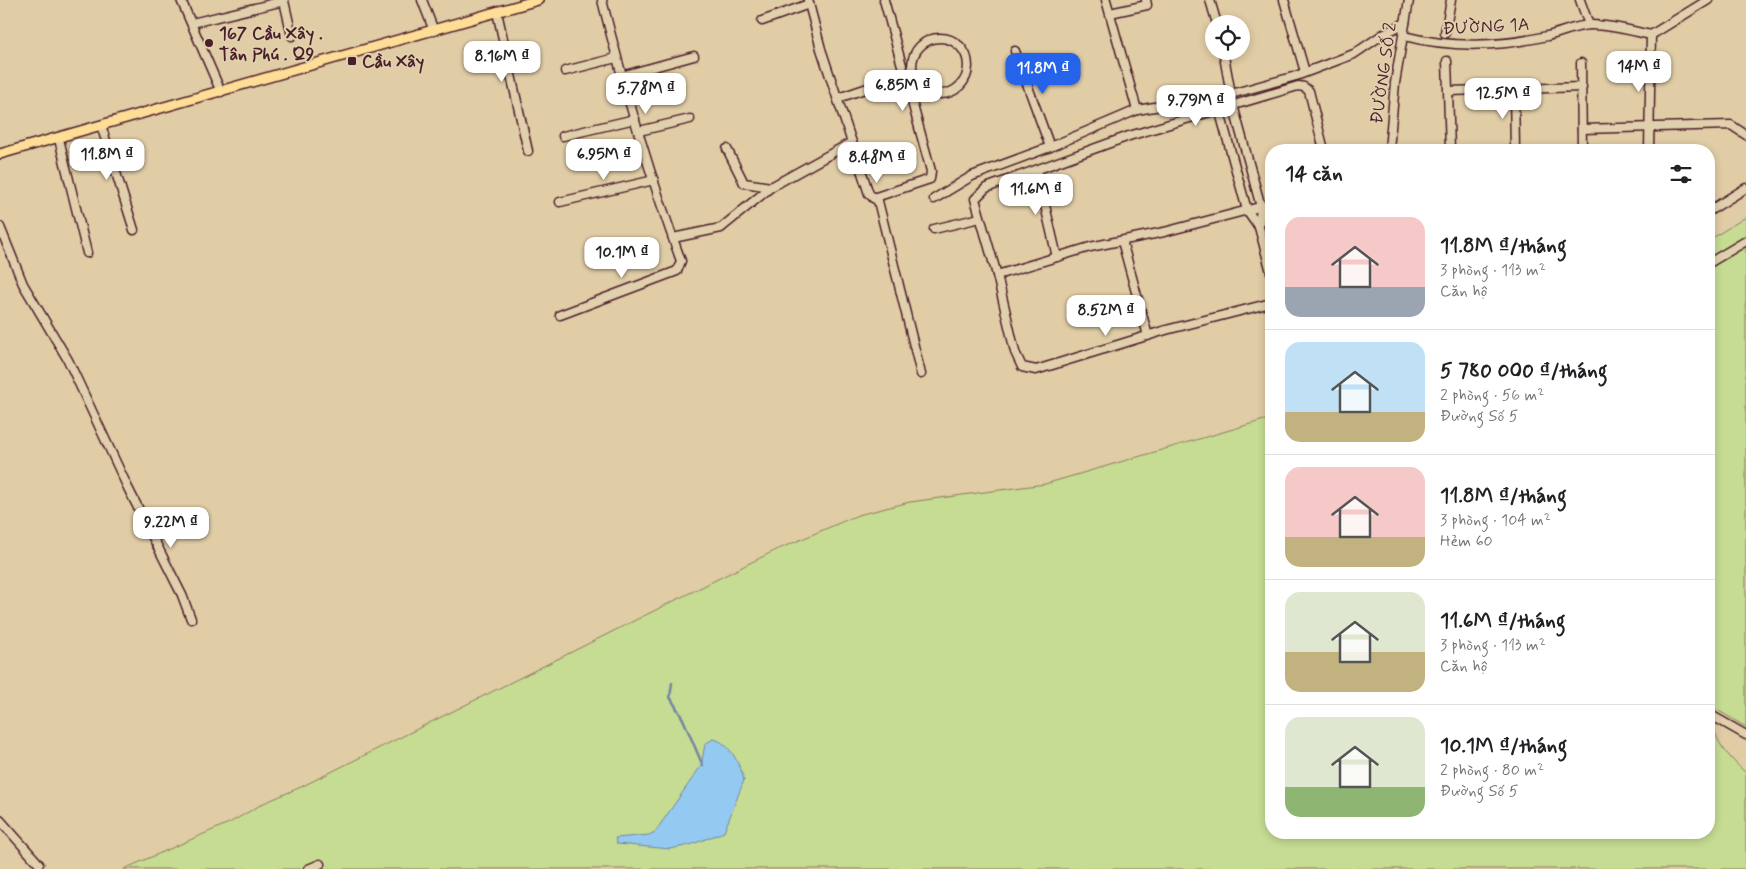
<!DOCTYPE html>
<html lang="vi">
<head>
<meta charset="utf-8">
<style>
  body { margin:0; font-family:Mynerve,sans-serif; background:#f2f2f2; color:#202124; height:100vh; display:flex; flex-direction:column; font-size:19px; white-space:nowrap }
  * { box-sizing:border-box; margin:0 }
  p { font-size:16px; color:#757577 }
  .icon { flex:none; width:28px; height:28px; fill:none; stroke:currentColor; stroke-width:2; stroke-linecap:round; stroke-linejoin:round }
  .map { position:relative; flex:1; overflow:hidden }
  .panel { position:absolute; left:1265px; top:144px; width:450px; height:695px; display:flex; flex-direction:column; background:#fff; border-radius:20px; box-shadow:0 2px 8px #0003 }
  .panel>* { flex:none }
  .controls { position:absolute; left:1205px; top:15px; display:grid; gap:10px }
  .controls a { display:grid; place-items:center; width:45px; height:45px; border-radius:50%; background:#fff; box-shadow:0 2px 8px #0003; font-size:25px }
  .price { position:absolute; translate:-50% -42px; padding:0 11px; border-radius:10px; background:#fff; color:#222; font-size:16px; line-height:32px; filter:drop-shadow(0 1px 2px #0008) }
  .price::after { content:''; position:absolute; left:50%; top:30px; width:15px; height:11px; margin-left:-8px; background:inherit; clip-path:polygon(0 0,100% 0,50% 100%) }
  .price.current { background:#2563eb; color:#fff }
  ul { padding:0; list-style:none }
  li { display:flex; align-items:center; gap:15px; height:125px; padding:0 20px }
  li+li { border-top:1px solid #e0e0e0 }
  li span { display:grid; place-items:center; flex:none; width:140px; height:100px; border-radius:15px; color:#555 }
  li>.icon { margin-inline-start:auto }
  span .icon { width:60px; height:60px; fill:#fffc; stroke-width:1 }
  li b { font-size:21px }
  h2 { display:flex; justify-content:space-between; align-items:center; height:60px; padding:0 20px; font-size:21px }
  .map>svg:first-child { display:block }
</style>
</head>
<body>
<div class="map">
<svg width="1746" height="869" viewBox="0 0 1746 869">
  <rect width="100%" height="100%" fill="#e0cca5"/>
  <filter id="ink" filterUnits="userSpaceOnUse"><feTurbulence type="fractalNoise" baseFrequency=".02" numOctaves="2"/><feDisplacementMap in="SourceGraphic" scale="10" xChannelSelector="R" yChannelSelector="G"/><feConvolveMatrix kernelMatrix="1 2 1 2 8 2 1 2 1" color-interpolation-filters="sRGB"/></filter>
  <g filter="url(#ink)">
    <g fill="#c5dc92" stroke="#887e5e">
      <polygon points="1746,217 1746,727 1709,705 1709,240"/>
      <path d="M1271 418V832H1709V724C1716 731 1716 737 1721 745 1728 756 1737 765 1746 773V869H124L231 822 264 803 301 787 774 551 858 515 910 502 1045 484Z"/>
    </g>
    <path fill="#94caf2" stroke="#7686a2" d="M713 739C730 742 740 765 744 780L724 832 690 845 670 849 617 844 615 838 649 835 655 832 701 766 705 744Z"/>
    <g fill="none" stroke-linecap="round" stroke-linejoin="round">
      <polyline stroke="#7686a2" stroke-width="2.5" points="672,683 670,697 683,719 703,766"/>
      <defs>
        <g id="minor">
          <polyline points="181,0 221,92"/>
          <polyline points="422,0 434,31"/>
          <polyline points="808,0 821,49 869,194 878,201 921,374"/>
          <polyline points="1106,0 1137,110"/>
          <polyline points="1210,0 1217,24"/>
          <polyline points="1284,0 1305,72"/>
          <polyline points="1580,0 1589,25"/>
          <polyline points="497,12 528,151"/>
          <polyline points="1110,13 1147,5 1146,0"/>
          <polyline points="762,21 809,4"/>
          <polyline points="192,23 284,1 292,36"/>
          <polyline points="1445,33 1451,0"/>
          <path d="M1404 36C1450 48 1501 47 1547 36 1561 33 1577 25 1591 25 1612 25 1632 31 1651 35L1708 0"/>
          <circle cx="940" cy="66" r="28"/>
          <polyline points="1015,51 1050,147"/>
          <polyline points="1223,51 1231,94"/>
          <polyline points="1447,61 1450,150"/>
          <polyline points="1581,63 1582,150"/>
          <polyline points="565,71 616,58"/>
          <polyline points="621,76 694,56"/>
          <polyline points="1514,89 1515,150"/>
          <polyline points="1449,91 1582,87"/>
          <polyline points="838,98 909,74"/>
          <polyline points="1233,105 1261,207 1259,227"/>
          <polyline points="1219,109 1247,210 1259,227 1271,272"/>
          <polyline points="101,125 134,230"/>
          <polyline points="1582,129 1731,125 1746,135"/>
          <polyline points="639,131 690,119"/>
          <polyline points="563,136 635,119"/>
          <polyline points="59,139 87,253"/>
          <polyline points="727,149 744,183 771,187 852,142"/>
          <polyline points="1389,150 1395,83 1409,0"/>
          <polyline points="1649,150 1651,35"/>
          <polyline points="1037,171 1057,257"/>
          <polyline points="873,198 930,179 931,171 884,0"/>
          <polyline points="934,199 972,176 1050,147 1137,110 1231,94 1296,76 1354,54 1382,35 1405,23"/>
          <polyline points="560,202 654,180"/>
          <polyline points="1271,204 1164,232 1090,247 997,275 975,199 986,188 1129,136 1298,86 1304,87 1309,91 1324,150"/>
          <polyline points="1709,211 1746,188"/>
          <polyline points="0,227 23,284 68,360 128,488 182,595 191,619"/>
          <polyline points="934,229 980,218"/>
          <polyline points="673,238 721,228 771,187"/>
          <polyline points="1122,241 1148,336"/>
          <polyline points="1709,263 1746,241"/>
          <polyline points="997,275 1015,352 1022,367 1036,370 1166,330 1271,303"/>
          <path d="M560 315 677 271 681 261C650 176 624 88 602 0"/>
          <polyline points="1709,714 1746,735"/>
          <polyline points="0,820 39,864"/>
          <polyline points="308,869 320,864"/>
        </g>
        <polyline id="major" points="0,154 538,0"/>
      </defs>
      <use href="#minor" stroke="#4a1f2b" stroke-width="11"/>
      <use href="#major" stroke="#4a1f2b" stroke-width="12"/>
      <use href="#minor" stroke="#e1d0ad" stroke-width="8"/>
      <use href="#major" stroke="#fedd96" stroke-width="9"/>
    </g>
  </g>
  <g fill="#4a1f2b" stroke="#e1d0ad" stroke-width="2">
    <circle cx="209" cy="43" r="5"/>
    <rect x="347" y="56" width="10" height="10" rx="2.5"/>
  </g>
  <g text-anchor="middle" stroke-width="4" stroke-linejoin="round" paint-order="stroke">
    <g font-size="18" fill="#4a1f2b" stroke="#e1d0ad">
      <text transform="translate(1486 26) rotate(-3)" y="6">ĐƯỜNG 1A</text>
      <text transform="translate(1383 73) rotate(-82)" y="6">ĐƯỜNG SỐ 2</text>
    </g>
    <g font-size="18" font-weight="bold" fill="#4a1f2b" stroke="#e1d0ad" text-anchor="start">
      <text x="219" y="39">167 Cầu Xây .<tspan x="219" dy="21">Tân Phú . Q9</tspan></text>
      <text x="362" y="67">Cầu Xây</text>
    </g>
  </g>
</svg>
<div class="controls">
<a><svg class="icon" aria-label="locate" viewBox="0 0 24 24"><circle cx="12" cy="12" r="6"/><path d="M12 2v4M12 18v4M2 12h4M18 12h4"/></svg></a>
</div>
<b class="price" style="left:502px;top:83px">8.16M ₫</b>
<b class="price" style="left:1639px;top:93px">14M ₫</b>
<b class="price current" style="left:1043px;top:95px">11.8M ₫</b>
<b class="price" style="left:903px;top:112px">6.85M ₫</b>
<b class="price" style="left:646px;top:115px">5.78M ₫</b>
<b class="price" style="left:1503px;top:120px">12.5M ₫</b>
<b class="price" style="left:1196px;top:127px">9.79M ₫</b>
<b class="price" style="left:107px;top:181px">11.8M ₫</b>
<b class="price" style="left:604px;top:181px">6.95M ₫</b>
<b class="price" style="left:877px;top:184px">8.48M ₫</b>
<b class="price" style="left:1036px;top:216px">11.6M ₫</b>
<b class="price" style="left:622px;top:279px">10.1M ₫</b>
<b class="price" style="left:1106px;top:337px">8.52M ₫</b>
<b class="price" style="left:171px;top:549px">9.22M ₫</b>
<section class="panel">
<h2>14 căn<svg class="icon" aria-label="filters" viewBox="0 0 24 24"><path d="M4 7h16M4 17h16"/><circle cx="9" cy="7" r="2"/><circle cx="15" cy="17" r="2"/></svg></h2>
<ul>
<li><span style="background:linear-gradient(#f6c9c9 70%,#9aa5b1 0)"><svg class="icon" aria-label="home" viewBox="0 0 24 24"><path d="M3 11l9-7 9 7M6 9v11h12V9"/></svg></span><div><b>11.8M ₫/tháng</b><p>3 phòng · 113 m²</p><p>Căn hộ</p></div></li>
<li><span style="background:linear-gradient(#bfe0f5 70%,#c2b280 0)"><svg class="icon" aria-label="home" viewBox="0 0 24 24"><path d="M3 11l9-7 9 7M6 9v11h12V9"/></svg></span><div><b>5 780 000 ₫/tháng</b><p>2 phòng · 56 m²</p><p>Đường Số 5</p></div></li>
<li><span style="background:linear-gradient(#f6c9c9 70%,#c2b280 0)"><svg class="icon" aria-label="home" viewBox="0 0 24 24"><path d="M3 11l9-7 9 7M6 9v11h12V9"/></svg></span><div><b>11.8M ₫/tháng</b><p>3 phòng · 104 m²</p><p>Hẻm 60</p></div></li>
<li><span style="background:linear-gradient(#dfe7d0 60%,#c2b280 0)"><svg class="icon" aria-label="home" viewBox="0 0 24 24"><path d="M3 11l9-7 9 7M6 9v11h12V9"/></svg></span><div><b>11.6M ₫/tháng</b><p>3 phòng · 113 m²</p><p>Căn hộ</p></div></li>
<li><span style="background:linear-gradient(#dfe7d0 70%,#8fb573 0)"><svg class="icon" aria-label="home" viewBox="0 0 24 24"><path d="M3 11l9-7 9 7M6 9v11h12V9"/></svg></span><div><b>10.1M ₫/tháng</b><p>2 phòng · 80 m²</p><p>Đường Số 5</p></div></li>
</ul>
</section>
</div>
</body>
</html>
